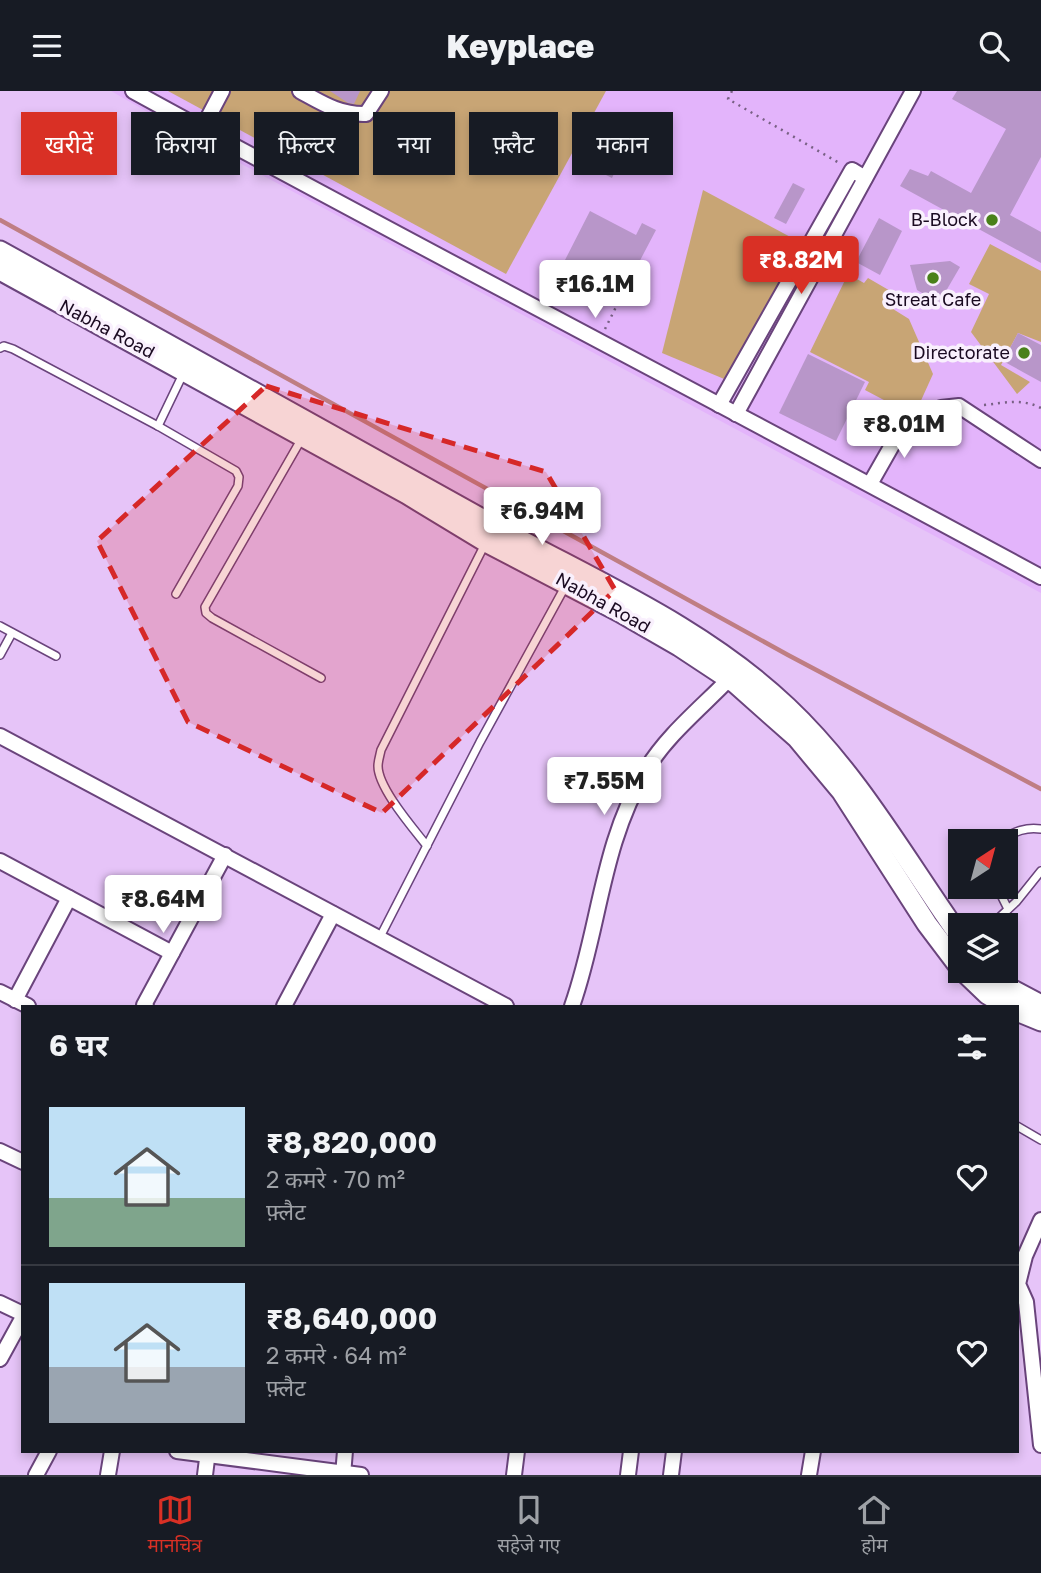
<!DOCTYPE html>
<html lang="hi">
<head>
<meta charset="utf-8">
<style>
  body { margin:0; font-family:"Golos Text","Noto Sans Devanagari",sans-serif; background:#242831; color:#f1f3f6; height:100vh; display:flex; flex-direction:column; font-size:26px; white-space:nowrap }
  * { box-sizing:border-box; margin:0 }
  p { font-size:23px; color:#9ea1a6 }
  .icon { flex:none; width:38px; height:38px; fill:none; stroke:currentColor; stroke-width:2; stroke-linecap:round; stroke-linejoin:round }
  .map { position:relative; flex:1; overflow:hidden }
  .side { position:absolute; left:21px; top:914px; width:998px; height:448px; display:flex; flex-direction:column; background:#171b24; border-radius:0px; box-shadow:0 4px 10px #0003 }
  .side>* { flex:none }
  .hud { position:absolute; left:21px; top:21px; width:999px; height:63px; display:flex; gap:14px }
  .needle { width:46px; rotate:36deg }
  .buttons { position:absolute; left:948px; top:738px; display:grid; gap:14px }
  .buttons a { display:grid; place-items:center; width:70px; height:70px; border-radius:0px; background:#171b24; box-shadow:0 4px 10px #0003; font-size:35px }
  .price { position:absolute; translate:-50% -60px; padding:0 16px; border-radius:7px; background:#fff; color:#222; font-size:23px; line-height:46px; filter:drop-shadow(0 2px 4px #0008) }
  .price::after { content:''; position:absolute; left:50%; top:42px; width:21px; height:16px; margin-left:-10px; background:inherit; clip-path:polygon(0 0,100% 0,50% 100%) }
  .price.current { background:#d93025; color:#fff }
  ul { padding:0; list-style:none }
  li { display:flex; align-items:center; gap:21px; height:175px; padding:0 28px }
  li+li { border-top:2px solid #363941 }
  li span { display:grid; place-items:center; flex:none; width:196px; height:140px; border-radius:0px; color:#555 }
  li>.icon { margin-inline-start:auto }
  span .icon { width:84px; height:84px; fill:#fffc; stroke-width:1 }
  li b { font-size:30px }
  h2 { display:flex; justify-content:space-between; align-items:center; height:84px; padding:0 28px; font-size:30px }
  .pill { padding:0 24px; border-radius:0px; background:#171b24; box-shadow:0 4px 10px #0003; font-size:24px; line-height:63px }
  .pill.current { background:#d93025; color:#fff }
  header { display:flex; justify-content:space-between; align-items:center; height:91px; padding:0 28px; background:#171b24; font-size:32px; font-weight:800 }
  .tabs { display:flex; justify-content:space-around; align-items:center; height:98px; border-top:2px solid #363941; background:#171b24; font-size:19px; color:#9ea1a6 }
  .tabs a { display:grid; justify-items:center; gap:4px }
  .tabs .current { color:#d93025 }
  .map>svg:first-child { display:block }
</style>
</head>
<body>
<header><svg class="icon" aria-label="menu" viewBox="0 0 24 24"><path d="M4 6h16M4 12h16M4 18h16"/></svg>Keyplace<svg class="icon" aria-label="search" viewBox="0 0 24 24"><circle cx="10" cy="10" r="6"/><path d="M15 15l6 6"/></svg></header>
<div class="map">
<svg width="1041" height="1384" viewBox="0 0 1041 1384">
  <rect width="100%" height="100%" fill="#e6c4f8"/>
  <polygon fill="#e3b4fb" points="111,0 1041,0 1041,502 193,47"/>
  <g fill="#c8a575">
    <polygon points="168,0 606,0 506,183"/>
    <polygon points="703,99 796,149 803,156 729,290 662,262"/>
    <polygon points="990,153 1041,180 1041,251 1018,242 1001,274 1030,291 1017,303 971,241 989,203 969,193"/>
    <polygon points="848,183 864,192 868,187 899,205 893,218 909,228 933,283 914,325 865,299 869,291 810,261"/>
  </g>
  <g fill="none" stroke-linecap="round" stroke-linejoin="round">
    <polyline stroke="#bf7e83" stroke-width="4.5" points="0,129 788,564 1041,698"/>
  </g>
  <g fill="#b896c9">
    <polygon points="330,0 360,0 354,13 348,12"/>
    <polygon points="957,0 1041,0 1041,66 1010,124 1041,141 1041,172 900,95 910,78 928,85 931,80 971,102 1006,38 952,8"/>
    <polygon points="608,49 626,57 612,87 594,78"/>
    <polygon points="793,92 805,98 786,133 774,127"/>
    <polygon points="590,120 636,144 642,132 656,139 624,200 565,169"/>
    <polygon points="879,127 902,140 880,184 856,171"/>
    <polygon points="950,170 960,176 939,212 917,199 910,174"/>
    <polygon points="1018,242 1041,254 1041,291 1003,270"/>
    <polygon points="808,263 865,291 836,350 779,322"/>
  </g>
  <g fill="none" stroke-linecap="round" stroke-linejoin="round">
    <defs>
      <g id="lane">
        <polyline points="0,257 4,255 13,258 158,335 236,380 239,386 238,395 176,503"/>
        <polyline points="158,335 183,283"/>
        <polyline points="302,347 205,516 206,522 212,527 321,587"/>
        <polyline points="0,535 56,565"/>
        <polyline points="0,564 12,542"/>
        <path d="M996 751C1012 743 1023 735 1041 738"/>
        <path d="M427 755C413 737 378 697 378 675 378 670 380 664 381 659L486 451"/>
        <polyline points="997,796 1008,818"/>
        <polyline points="990,835 1016,811 1041,780"/>
        <polyline points="380,846 480,651 566,494"/>
        <polyline points="1017,1035 1041,1049"/>
      </g>
      <g id="street">
        <path d="M133 0C434 165 739 322 1041 486"/>
        <path d="M300 0C322 12 340 24 366 23L381 0"/>
        <polyline points="202,38 222,0"/>
        <polyline points="719,314 852,79 865,87"/>
        <polyline points="736,323 913,0"/>
        <polyline points="870,393 907,328 941,317 959,315 1041,369"/>
        <polyline points="0,645 506,915"/>
        <polyline points="0,770 172,862"/>
        <polyline points="0,901 28,915"/>
        <polyline points="15,909 69,807"/>
        <polyline points="146,915 144,914 225,764"/>
        <polyline points="284,915 333,823"/>
        <path d="M572 915C600 836 601 754 646 679 667 644 701 617 729 588"/>
        <polyline points="0,1060 23,1071"/>
        <polyline points="1041,1129 1025,1165 1018,1193 1026,1211 1041,1354"/>
        <polyline points="0,1212 23,1223"/>
        <polyline points="0,1268 23,1226"/>
        <polyline points="177,1360 361,1384"/>
        <polyline points="36,1384 49,1360"/>
        <polyline points="108,1384 112,1360"/>
        <polyline points="205,1384 208,1360"/>
        <polyline points="343,1384 345,1360"/>
        <polyline points="514,1384 517,1360"/>
        <polyline points="628,1384 631,1360"/>
        <polyline points="671,1384 674,1360"/>
        <polyline points="809,1384 813,1360"/>
      </g>
      <g id="secondary">
        <path d="M0 160C164 251 327 342 491 433 592 489 702 535 787 616 858 683 905 768 961 847"/>
        <polyline points="0,179 407,403 486,451 620,521 679,555 735,592 797,647 842,701 927,833 961,878"/>
        <polyline points="963,880 987,903 1007,915"/>
        <polyline points="989,880 1005,895 1041,914"/>
        <polyline points="1017,920 1041,930"/>
      </g>
    </defs>
    <use href="#lane" stroke="#6a447c" stroke-width="10"/>
    <use href="#street" stroke="#6a447c" stroke-width="18"/>
    <use href="#secondary" stroke="#6a447c" stroke-width="23"/>
    <g stroke="#786084" stroke-width="2.5" stroke-dasharray="2 5" stroke-linecap="butt">
      <polyline points="732,0 728,8 841,73"/>
      <polyline points="605,238 624,200"/>
      <path d="M984 314C1005 312 1021 307 1041 317"/>
    </g>
    <use href="#lane" stroke="#fff" stroke-width="7"/>
    <use href="#street" stroke="#fff" stroke-width="14"/>
    <use href="#secondary" stroke="#fff" stroke-width="19"/>
  </g>
  <path fill="#d62828" fill-opacity="0.2" stroke="#d62828" stroke-width="5" stroke-dasharray="14 9" stroke-linejoin="round" d="M266 295 546 381 615 499 382 722 188 631 97 450Z"/>
  <g fill="#49811a" stroke="#f9f0fd" stroke-width="2.5">
    <circle cx="992" cy="129" r="7"/>
    <circle cx="933" cy="187" r="7"/>
    <circle cx="1024" cy="262" r="7"/>
  </g>
  <g text-anchor="middle" stroke-width="7" stroke-linejoin="round" paint-order="stroke">
    <g font-size="18" fill="#1a0a21" stroke="#f9f0fd" text-anchor="end">
      <text x="978" y="135">B-Block</text>
      <text x="933" y="215" text-anchor="middle">Streat Cafe</text>
      <text x="1010" y="268">Directorate</text>
    </g>
    <g font-size="18" fill="#1a0a21" stroke="#f9f0fd">
      <text transform="translate(107 238) rotate(28)" y="6">Nabha Road</text>
      <text transform="translate(603 512) rotate(29)" y="6">Nabha Road</text>
    </g>
  </g>
</svg>
<div class="buttons">
<a><svg class="needle" viewBox="-14 -14 28 28"><path d="M0-13l5 13h-10z" fill="#e53935"/><path d="M0 13l5-13h-10z" fill="#9ea1a6"/></svg></a>
<a><svg class="icon" aria-label="layers" viewBox="0 0 24 24"><path d="M12 4l9 5-9 5-9-5zM3 14l9 5 9-5"/></svg></a>
</div>
<b class="price current" style="left:801px;top:205px">₹8.82M</b>
<b class="price" style="left:595px;top:229px">₹16.1M</b>
<b class="price" style="left:904px;top:369px">₹8.01M</b>
<b class="price" style="left:542px;top:456px">₹6.94M</b>
<b class="price" style="left:604px;top:726px">₹7.55M</b>
<b class="price" style="left:163px;top:844px">₹8.64M</b>
<div class="hud">
<a class="pill current">खरीदें</a>
<a class="pill">किराया</a>
<a class="pill">फ़िल्टर</a>
<a class="pill">नया</a>
<a class="pill">फ़्लैट</a>
<a class="pill">मकान</a>
</div>
<section class="side">
<h2>6 घर<svg class="icon" aria-label="filters" viewBox="0 0 24 24"><path d="M4 7h16M4 17h16"/><circle cx="9" cy="7" r="2"/><circle cx="15" cy="17" r="2"/></svg></h2>
<ul>
<li><span style="background:linear-gradient(#bfe0f5 65%,#7fa58c 0)"><svg class="icon" aria-label="home" viewBox="0 0 24 24"><path d="M3 11l9-7 9 7M6 9v11h12V9"/></svg></span><div><b>₹8,820,000</b><p>2 कमरे · 70 m²</p><p>फ़्लैट</p></div><svg class="icon" aria-label="heart" viewBox="0 0 24 24"><path d="M12 20l-8-8c-3-5 5-10 8-4 3-6 11-1 8 4z"/></svg></li>
<li><span style="background:linear-gradient(#bfe0f5 60%,#9aa5b1 0)"><svg class="icon" aria-label="home" viewBox="0 0 24 24"><path d="M3 11l9-7 9 7M6 9v11h12V9"/></svg></span><div><b>₹8,640,000</b><p>2 कमरे · 64 m²</p><p>फ़्लैट</p></div><svg class="icon" aria-label="heart" viewBox="0 0 24 24"><path d="M12 20l-8-8c-3-5 5-10 8-4 3-6 11-1 8 4z"/></svg></li>
</ul>
</section>
</div>
<nav class="tabs">
<a class="current"><svg class="icon" aria-label="map" viewBox="0 0 24 24"><path d="M3 6l6-2 6 2 6-2v14l-6 2-6-2-6 2zM9 4v14M15 6v14"/></svg>मानचित्र</a>
<a><svg class="icon" aria-label="saved" viewBox="0 0 24 24"><path d="M7 4h10v16l-5-4-5 4z"/></svg>सहेजे गए</a>
<a><svg class="icon" aria-label="home" viewBox="0 0 24 24"><path d="M3 11l9-7 9 7M6 9v11h12V9"/></svg>होम</a>
</nav>
</body>
</html>
